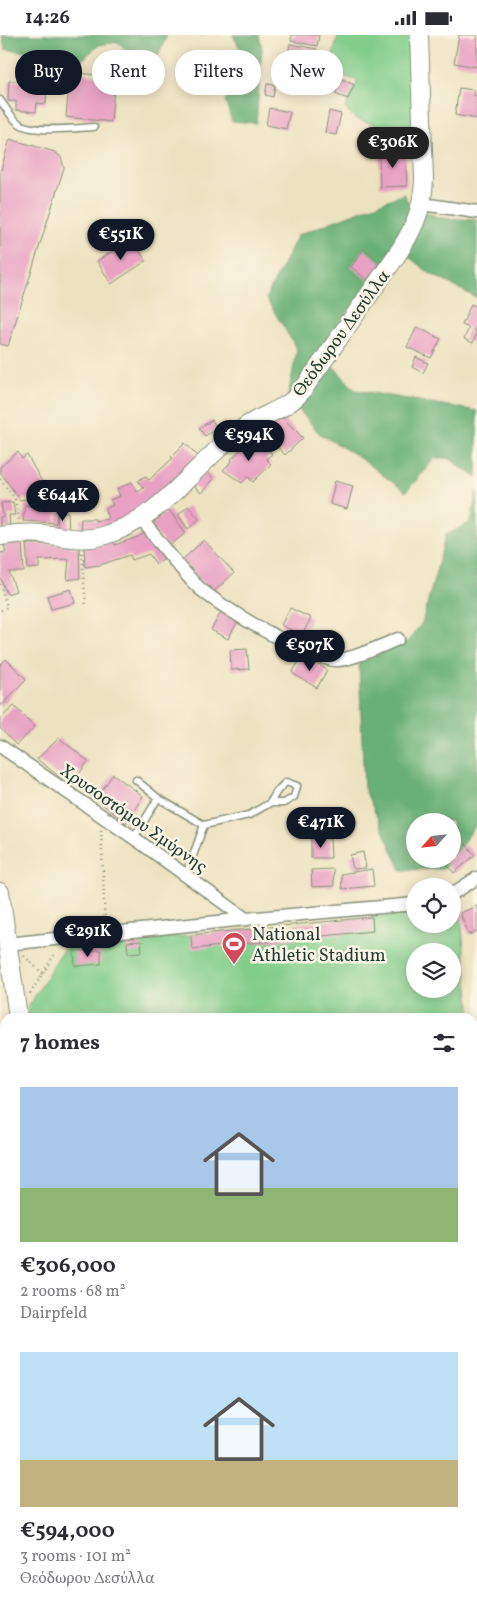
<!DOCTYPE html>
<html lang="en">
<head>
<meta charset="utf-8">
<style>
  body { margin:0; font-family:Vollkorn,serif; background:#f7f7f7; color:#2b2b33; height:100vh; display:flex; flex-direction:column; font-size:19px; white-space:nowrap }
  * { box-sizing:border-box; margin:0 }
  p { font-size:16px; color:#7c7c81 }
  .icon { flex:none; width:28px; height:28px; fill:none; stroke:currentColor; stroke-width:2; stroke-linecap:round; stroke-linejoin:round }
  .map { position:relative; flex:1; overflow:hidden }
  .drawer { position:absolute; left:0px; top:978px; width:478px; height:601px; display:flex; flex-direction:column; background:#fff; border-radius:15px 15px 0 0; box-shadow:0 2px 12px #0003 }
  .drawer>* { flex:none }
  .guide { position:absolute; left:15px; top:15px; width:448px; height:45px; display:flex; gap:10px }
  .needle { width:32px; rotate:243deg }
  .buttons { position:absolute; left:406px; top:778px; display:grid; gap:10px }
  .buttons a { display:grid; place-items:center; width:55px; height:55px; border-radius:50%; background:#fff; box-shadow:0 2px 12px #0003; font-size:25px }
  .price { position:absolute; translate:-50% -42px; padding:0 11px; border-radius:18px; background:#111827; color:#fff; font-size:16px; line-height:32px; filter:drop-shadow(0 1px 2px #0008) }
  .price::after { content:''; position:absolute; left:50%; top:30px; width:15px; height:11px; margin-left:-8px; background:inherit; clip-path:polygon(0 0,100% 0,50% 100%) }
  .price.active { background:#222; color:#fff }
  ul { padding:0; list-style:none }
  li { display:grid; align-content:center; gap:10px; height:265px; padding:0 20px }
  li span { display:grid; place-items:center; height:155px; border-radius:0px; color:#555 }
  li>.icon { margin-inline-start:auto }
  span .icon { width:90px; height:90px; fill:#fffc; stroke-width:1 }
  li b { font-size:21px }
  h2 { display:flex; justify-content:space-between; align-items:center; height:60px; padding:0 20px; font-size:21px }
  .pill { padding:0 18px; border-radius:22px; background:#fff; box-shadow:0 2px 12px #0003; font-size:18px; line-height:45px }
  .pill.active { background:#111827; color:#fff }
  .status { display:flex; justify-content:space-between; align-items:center; height:35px; padding:0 25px; background:#fff; direction:ltr }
  .status svg { height:14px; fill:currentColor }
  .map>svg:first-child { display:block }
</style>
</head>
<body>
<div class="status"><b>14:26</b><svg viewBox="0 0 49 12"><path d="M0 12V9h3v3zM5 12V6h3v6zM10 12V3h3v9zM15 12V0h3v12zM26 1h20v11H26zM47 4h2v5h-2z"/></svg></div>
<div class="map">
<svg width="477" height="1578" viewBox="0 0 477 1578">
  <rect width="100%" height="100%" fill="#fcf5e5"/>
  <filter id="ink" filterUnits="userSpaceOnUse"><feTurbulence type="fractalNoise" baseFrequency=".02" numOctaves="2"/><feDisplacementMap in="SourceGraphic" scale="10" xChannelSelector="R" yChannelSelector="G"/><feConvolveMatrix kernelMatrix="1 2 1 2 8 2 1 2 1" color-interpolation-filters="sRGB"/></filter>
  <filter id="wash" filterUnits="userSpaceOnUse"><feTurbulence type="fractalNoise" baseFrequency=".0096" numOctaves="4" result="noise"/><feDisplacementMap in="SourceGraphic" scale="20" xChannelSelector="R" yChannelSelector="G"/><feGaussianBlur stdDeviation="1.12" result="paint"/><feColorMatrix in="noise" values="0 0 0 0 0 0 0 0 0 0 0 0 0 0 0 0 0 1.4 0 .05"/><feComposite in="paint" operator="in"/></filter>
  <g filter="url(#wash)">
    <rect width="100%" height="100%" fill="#ede2c0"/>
    <polygon fill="#f7d0ce" points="0,1125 5,1128 5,1202 0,1203"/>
    <g fill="#82cd8a" stroke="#50855f" fill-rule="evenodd">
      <polygon points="338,0 411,0 417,100 412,102 355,83 345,73 358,46 329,36"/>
      <path d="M460 874 471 982H31L28 973 64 913 415 878V889H452L453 875ZM415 916H452V954H415Z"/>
      <polygon points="472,997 475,1019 477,1017 477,1230 473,1232"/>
      <polygon points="5,1208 5,1520 0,1520 0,1209"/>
      <polygon points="5,1553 5,1574 42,1574 45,1578 0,1578 0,1555"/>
    </g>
    <g fill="#69b076" stroke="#447655">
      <polygon points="2,0 167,0 152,34 139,34 137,25 118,7 99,10 82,25 5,14"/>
      <polygon points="233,0 259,0 262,14 256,88 232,86 225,65 236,55 243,19"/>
      <polygon points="404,159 410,171 440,183 477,185 477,263 431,239 396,212 319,316 355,355 477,376 477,443 449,423 435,423 406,457 354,419 320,399 288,362 297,314 266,263 298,200"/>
      <polygon points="477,456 477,789 453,821 452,786 415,786 415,824 451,824 443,834 401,835 364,753 359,628 408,606 422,588 446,500 471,487"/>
    </g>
    <g id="blocks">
      <g fill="#e8a1c3">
        <polygon points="292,0 319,0 317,11 291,6"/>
        <polygon points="459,0 477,0 477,32 454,28"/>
        <polygon points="290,9 317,14 312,37 285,32"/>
        <polygon points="70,37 115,42 111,87 66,82"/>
        <polygon points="342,44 354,50 348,64 335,59"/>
        <polygon points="9,46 25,46 25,49 29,49 29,47 47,47 46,69 37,68 36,77 16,75 16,66 8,66"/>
        <polygon points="267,49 275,50 273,62 265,60"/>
        <polygon points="459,53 474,55 473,60 477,61 477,84 455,80"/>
        <polygon points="269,73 290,77 286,94 266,90"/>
        <polygon points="329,76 341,79 336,100 325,98"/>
        <polygon points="10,104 55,117 61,122 64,133 8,311 0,309 0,138"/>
        <polygon points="405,115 407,151 380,152 379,116"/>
        <polygon points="132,204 146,226 111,249 97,226"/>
        <polygon points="364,214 382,228 368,245 351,232"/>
        <polygon points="471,269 477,272 477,289 475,296 477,297 473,308 464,304 469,293 462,290"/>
        <polygon points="417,292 441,304 431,323 407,312"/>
        <polygon points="416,322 428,328 423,338 412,332"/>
        <polygon points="279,379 303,403 285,420 262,395"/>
        <polygon points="212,385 217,393 205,401 199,393"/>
        <polygon points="257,403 272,419 266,424 271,429 253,447 248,442 242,448 223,435 232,426 231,424 247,409 248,411"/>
        <polygon points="185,408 200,423 132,485 80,498 81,484 95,484 95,486 108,484 105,474 113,470 110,465 120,461 117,454 132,447 138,457 144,453 138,446 145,441 149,445 173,423 171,422"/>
        <polygon points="18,417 22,424 27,420 45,452 42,455 41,463 44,462 45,473 57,473 56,488 23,486 25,470 33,471 32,463 20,465 0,437 0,432"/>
        <polygon points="206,436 214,444 201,458 192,449"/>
        <polygon points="335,446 353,451 347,474 330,469"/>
        <polygon points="13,467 15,480 9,480 10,493 0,494 0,482 3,481 1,468"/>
        <polygon points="188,471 199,484 188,494 178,480"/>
        <polygon points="169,475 186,498 167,512 150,490"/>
        <polygon points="58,477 68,477 69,497 57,497"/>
        <polygon points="147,495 167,521 156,529 149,519 132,525 130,520 100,530 85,532 84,510 113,506 115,510 140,501"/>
        <polygon points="204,505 234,538 212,558 182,525"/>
        <polygon points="22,508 24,537 9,537 16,556 7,559 0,542 0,518 6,517 4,510"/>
        <polygon points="26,509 71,509 71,512 79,512 80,543 67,545 69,524 39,525 39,533 28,534"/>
        <polygon points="71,554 75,568 51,574 47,561"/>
        <polygon points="290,573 311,583 302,600 281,590"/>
        <polygon points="221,577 238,586 228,604 211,595"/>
        <polygon points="247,614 249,634 231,635 230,615"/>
        <polygon points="303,620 327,635 317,653 292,638"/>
        <polygon points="6,624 26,644 0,672 0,630"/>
        <polygon points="14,671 35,692 16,710 0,693 0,684"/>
        <polygon points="59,703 88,726 71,751 37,724"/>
        <polygon points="113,739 143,761 126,788 96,764"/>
        <polygon points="311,804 330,804 331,823 311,823"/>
        <polygon points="466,809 475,820 454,838 445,827 448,824 452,824 452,820"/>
        <polygon points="363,817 366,833 353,834 350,820"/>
        <polygon points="333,834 334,851 312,852 311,835"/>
        <polygon points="372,834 374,851 342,854 341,839"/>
        <polygon points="477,871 477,896 469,900 460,878"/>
        <polygon points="372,882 373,896 192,914 191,900"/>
        <polygon points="141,906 142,917 128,918 127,907"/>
        <polygon points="101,915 101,929 75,931 74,916"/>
        <polygon points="477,1103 477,1212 472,1216 472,1107"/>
        <polygon points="0,1139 5,1142 5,1182 0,1179"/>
        <polygon points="472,1456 477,1456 477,1469 472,1468"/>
        <rect x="125" y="1574" width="42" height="4"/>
        <rect x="370" y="1574" width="40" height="3"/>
      </g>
    </g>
  </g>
  <g filter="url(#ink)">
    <use href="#blocks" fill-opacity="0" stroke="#86907a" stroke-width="1"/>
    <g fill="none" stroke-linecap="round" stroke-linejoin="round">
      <defs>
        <g id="lane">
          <path d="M0 65C6 73 11 83 20 89 33 98 77 93 94 92"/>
          <polyline points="136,745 158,763 204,790 249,780 270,768 284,768 294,762 297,751 286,747 277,756 270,768"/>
          <polyline points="134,803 158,763"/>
          <polyline points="186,840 204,790"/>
          <polyline points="472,1064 477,1061"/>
          <polyline points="472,1223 477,1220"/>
          <polyline points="472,1537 477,1544"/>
          <polyline points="440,1578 445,1574"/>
        </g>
        <g id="street">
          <polyline points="422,169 477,177"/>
          <path d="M142 485C159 506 176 529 195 549 215 570 310 625 337 625 352 625 383 610 398 604"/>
          <polyline points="0,711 134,803 246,884"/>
          <polyline points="452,859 477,843"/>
          <polyline points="7,909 246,884 415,869"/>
          <polyline points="0,1001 5,1002"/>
          <polyline points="104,1574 106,1578"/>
        </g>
        <g id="secondary">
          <path d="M0 501C14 499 28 498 42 499 62 501 81 507 102 501 162 485 194 429 242 394 261 379 286 376 302 356L394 224C412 198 423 176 424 144L419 0"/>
          <polyline points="0,857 18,982"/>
          <polyline points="472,1256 477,1253"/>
          <polyline points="472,1288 477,1282"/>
          <polyline points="196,1574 197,1578"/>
          <polyline points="431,1574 431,1578"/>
        </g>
      </defs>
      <use href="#lane" stroke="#86907a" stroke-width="9"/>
      <use href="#street" stroke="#86907a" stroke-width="15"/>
      <use href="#secondary" stroke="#86907a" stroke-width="20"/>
      <g stroke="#86907a" stroke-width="2.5" stroke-dasharray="1 4" stroke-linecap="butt">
        <polyline points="0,444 15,464 19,485"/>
        <polyline points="82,518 86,573"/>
        <polyline points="0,549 7,572 0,576"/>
        <polyline points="101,795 105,887"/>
        <polyline points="24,921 43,939"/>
        <polyline points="30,959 56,917"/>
      </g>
      <use href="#lane" stroke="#fff" stroke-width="6"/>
      <use href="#street" stroke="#fff" stroke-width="12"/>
      <use href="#secondary" stroke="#fff" stroke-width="18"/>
    </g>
  </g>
  <defs>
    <symbol id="stadium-pin" viewBox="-11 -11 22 30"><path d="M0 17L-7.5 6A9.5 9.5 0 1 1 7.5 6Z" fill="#d1495b" stroke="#fcf5e5"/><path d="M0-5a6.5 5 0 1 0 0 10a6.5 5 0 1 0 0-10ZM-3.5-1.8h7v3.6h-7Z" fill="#fff"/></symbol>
  </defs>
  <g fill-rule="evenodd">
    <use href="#stadium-pin" x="220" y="895" width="28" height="38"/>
  </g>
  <g text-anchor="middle" stroke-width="5" stroke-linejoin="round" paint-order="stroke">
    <g font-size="18" fill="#1f3d34" stroke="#fcf5e5">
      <text transform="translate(341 298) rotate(-54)" y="6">Θεόδωρου Δεσύλλα</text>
      <text transform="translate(134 783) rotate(35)" y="6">Χρυσοστόμου Σμύρνης</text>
    </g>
    <g font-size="18" fill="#1f3d34" stroke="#fcf5e5" text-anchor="start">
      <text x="252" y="905">National<tspan x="252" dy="21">Athletic Stadium</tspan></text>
    </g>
  </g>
</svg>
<div class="buttons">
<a><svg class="needle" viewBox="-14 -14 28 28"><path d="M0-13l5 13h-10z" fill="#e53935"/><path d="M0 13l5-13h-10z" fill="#7c7c81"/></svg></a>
<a><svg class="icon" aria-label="locate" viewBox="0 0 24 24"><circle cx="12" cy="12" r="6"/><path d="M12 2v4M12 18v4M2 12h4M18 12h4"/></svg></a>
<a><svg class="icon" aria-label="layers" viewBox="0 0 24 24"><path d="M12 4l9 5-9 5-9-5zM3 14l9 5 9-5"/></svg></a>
</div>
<b class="price active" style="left:393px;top:134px">€306K</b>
<b class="price" style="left:121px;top:226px">€551K</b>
<b class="price" style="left:249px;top:427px">€594K</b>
<b class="price" style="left:63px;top:487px">€644K</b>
<b class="price" style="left:310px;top:637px">€507K</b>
<b class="price" style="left:321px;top:814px">€471K</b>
<b class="price" style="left:88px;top:923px">€291K</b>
<div class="guide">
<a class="pill active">Buy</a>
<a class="pill">Rent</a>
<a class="pill">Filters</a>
<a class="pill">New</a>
</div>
<section class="drawer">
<h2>7 homes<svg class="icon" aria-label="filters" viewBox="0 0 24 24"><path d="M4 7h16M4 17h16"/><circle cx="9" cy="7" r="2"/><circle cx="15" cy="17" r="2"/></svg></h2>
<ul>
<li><span style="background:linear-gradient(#a9c7e8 65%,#8fb573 0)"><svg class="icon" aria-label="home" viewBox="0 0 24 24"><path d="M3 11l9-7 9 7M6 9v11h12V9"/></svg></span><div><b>€306,000</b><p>2 rooms · 68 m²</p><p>Dairpfeld</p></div></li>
<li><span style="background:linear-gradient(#bfe0f5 70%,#c2b280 0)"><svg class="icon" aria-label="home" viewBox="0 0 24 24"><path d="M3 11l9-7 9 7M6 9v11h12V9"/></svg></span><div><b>€594,000</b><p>3 rooms · 101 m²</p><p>Θεόδωρου Δεσύλλα</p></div></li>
</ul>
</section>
</div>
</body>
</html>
